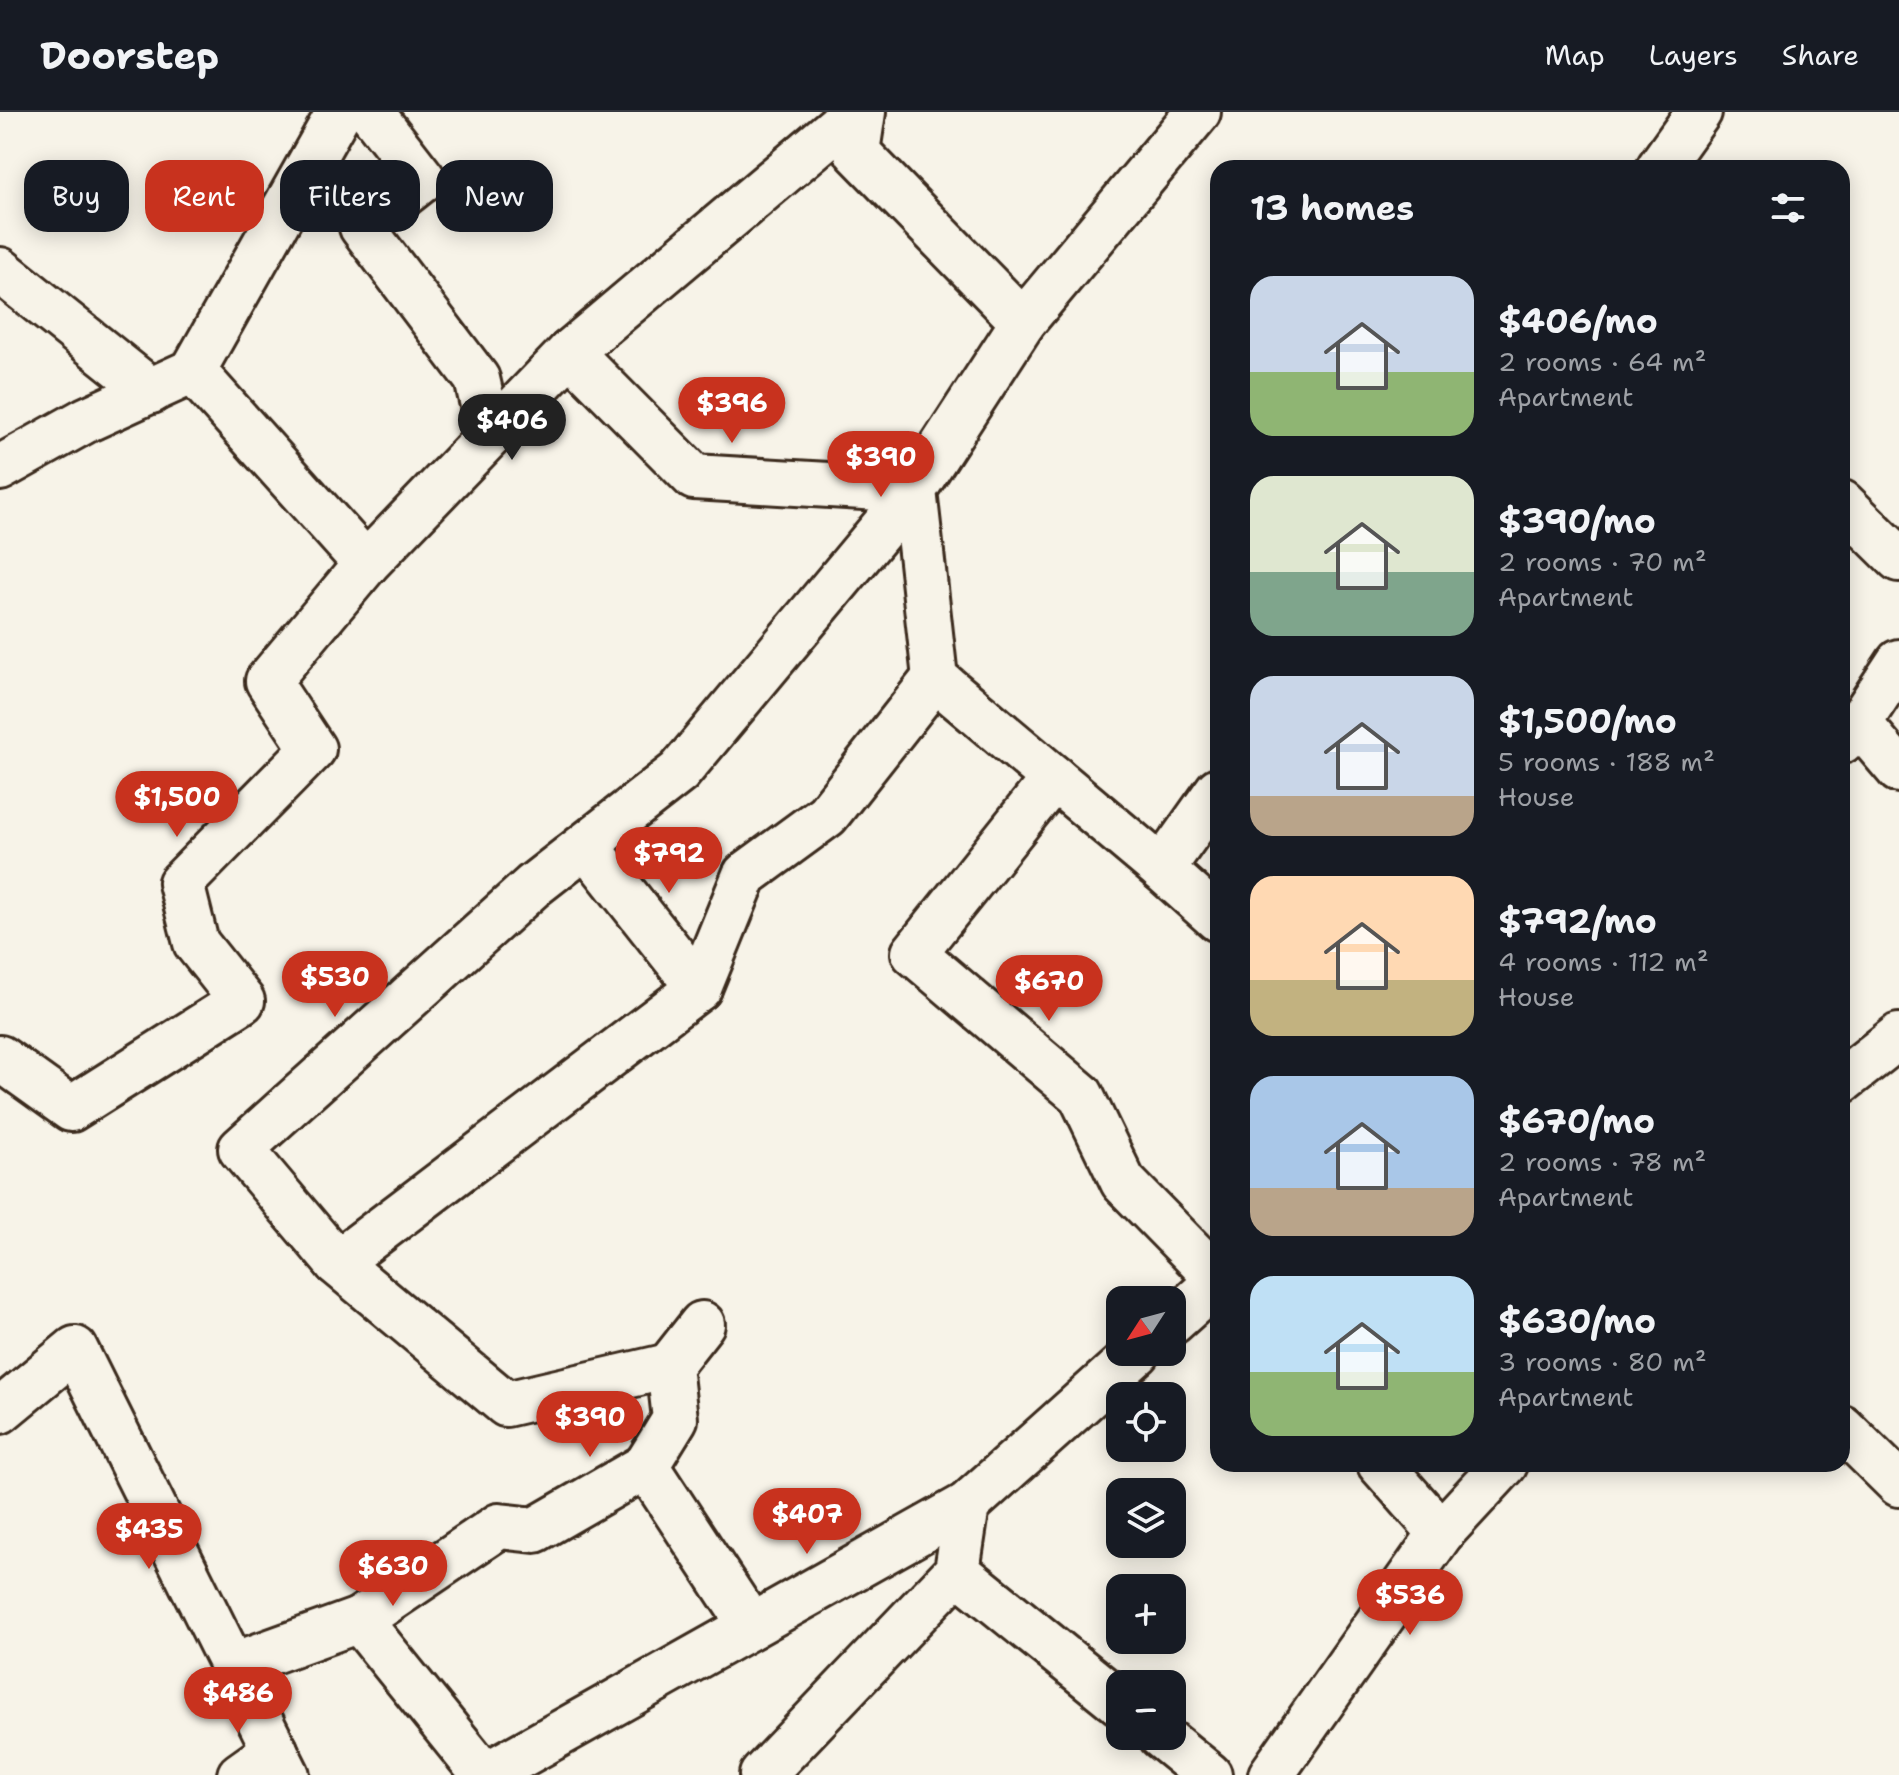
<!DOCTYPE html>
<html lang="en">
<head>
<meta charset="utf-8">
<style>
  body { margin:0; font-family:"Shantell Sans",sans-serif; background:#20242c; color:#f1f3f6; height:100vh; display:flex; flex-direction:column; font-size:30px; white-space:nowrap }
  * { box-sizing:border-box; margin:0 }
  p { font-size:26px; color:#9ea1a6 }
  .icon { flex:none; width:44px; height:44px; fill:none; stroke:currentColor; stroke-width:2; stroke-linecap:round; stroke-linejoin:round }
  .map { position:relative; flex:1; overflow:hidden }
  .panel { position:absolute; left:1210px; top:48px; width:640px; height:1312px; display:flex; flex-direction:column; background:#171b24; border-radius:24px; box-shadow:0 4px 20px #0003 }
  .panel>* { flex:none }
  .hud { position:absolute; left:24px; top:48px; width:760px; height:72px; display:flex; gap:16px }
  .needle { width:52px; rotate:234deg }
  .controls { position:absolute; left:1106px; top:1174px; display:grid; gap:16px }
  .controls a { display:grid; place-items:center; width:80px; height:80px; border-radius:16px; background:#171b24; box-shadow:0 4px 20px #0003; font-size:40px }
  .price { position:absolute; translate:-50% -68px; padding:0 18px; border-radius:28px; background:#c8321e; color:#fff; font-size:26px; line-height:52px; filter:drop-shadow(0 2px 4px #0008) }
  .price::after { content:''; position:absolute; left:50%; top:48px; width:24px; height:18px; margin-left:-12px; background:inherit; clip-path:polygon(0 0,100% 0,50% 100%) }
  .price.active { background:#222; color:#fff }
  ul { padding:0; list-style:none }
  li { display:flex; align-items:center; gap:24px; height:200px; padding:0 40px }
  li span { display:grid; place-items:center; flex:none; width:224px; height:160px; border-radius:24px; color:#555 }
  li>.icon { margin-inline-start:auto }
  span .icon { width:96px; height:96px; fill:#fffc; stroke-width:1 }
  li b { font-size:34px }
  h2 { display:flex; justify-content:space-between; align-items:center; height:96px; padding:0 40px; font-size:34px }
  .tag { padding:0 28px; border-radius:24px; background:#171b24; box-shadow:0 4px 20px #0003; font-size:28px; line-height:72px }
  .tag.active { background:#c8321e; color:#fff }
  header { display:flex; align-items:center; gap:48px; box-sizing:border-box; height:112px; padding:0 40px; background:#171b24; border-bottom:2px solid #363941 }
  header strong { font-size:38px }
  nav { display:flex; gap:44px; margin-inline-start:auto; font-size:28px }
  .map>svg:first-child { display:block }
</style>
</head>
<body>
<header>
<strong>Doorstep</strong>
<nav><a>Map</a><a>Layers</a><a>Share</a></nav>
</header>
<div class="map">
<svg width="1899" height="1663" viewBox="0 0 1899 1663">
  <rect width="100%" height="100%" fill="#f7f3e8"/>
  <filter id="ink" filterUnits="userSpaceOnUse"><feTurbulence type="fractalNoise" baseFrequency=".0125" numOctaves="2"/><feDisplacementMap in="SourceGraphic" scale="16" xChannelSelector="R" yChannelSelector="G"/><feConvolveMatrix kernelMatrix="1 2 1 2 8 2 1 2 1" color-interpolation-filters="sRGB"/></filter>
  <g filter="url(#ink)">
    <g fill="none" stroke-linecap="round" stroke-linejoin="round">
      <defs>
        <g id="minor">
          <polyline points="371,0 423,67 362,115 477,267 490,323"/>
          <polyline points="863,0 857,40 1023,210"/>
          <polyline points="1659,56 1699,0"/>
          <polyline points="0,158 151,279"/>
          <polyline points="570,240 694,365 914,378"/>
          <polyline points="193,259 366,452 570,240 855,0"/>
          <polyline points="0,356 86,308 193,259 339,0"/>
          <polyline points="1842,391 1899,447"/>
          <polyline points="1859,611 1899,550"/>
          <polyline points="1842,629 1859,611 1899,658"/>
          <polyline points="1054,666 914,841 1081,983 1123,1070 1218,1167"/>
          <polyline points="1218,678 1162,757 1218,807"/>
          <polyline points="586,733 699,876"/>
          <polyline points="1162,757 935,566 914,378 1023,210 1198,0"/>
          <polyline points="0,946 71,997 242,889 196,831 181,771 313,637 268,569 366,452"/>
          <polyline points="1842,969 1899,924"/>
          <polyline points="337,1151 699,876 745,763 827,703 935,566"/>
          <polyline points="1172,1210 1218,1169"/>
          <polyline points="669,1254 506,1292 337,1151 241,1037 533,774 679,660 914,378"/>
          <polyline points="0,1299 75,1237 287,1663"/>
          <polyline points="1842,1316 1899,1372"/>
          <polyline points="1380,1352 1441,1421"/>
          <polyline points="646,1354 675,1307 669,1254 702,1212"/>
          <polyline points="957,1459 1120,1591"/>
          <polyline points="359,1508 499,1414 535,1418 646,1354 751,1514"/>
          <polyline points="234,1553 359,1508 484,1663"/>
          <polyline points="1161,1624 1209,1663"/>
          <polyline points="240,1663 275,1638"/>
          <polyline points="486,1663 967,1393 1138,1240"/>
          <polyline points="762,1663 957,1459 967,1393"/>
          <polyline points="1271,1663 1441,1421 1505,1352"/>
        </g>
      </defs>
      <use href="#minor" stroke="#3b2a1e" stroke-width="50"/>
      <use href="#minor" stroke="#f7f3e8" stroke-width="44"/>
    </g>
  </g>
</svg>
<div class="controls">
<a><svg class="needle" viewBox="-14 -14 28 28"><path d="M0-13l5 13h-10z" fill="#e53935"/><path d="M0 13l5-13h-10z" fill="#9ea1a6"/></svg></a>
<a><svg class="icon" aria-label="locate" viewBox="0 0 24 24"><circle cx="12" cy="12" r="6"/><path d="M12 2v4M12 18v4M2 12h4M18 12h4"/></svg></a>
<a><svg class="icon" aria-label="layers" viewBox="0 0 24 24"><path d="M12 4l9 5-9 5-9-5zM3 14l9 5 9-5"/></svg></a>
<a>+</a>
<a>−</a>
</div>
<b class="price" style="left:732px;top:333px">$396</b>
<b class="price active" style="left:512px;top:350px">$406</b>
<b class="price" style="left:881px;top:387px">$390</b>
<b class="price" style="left:177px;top:727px">$1,500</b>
<b class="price" style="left:669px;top:783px">$792</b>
<b class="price" style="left:335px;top:907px">$530</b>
<b class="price" style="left:1049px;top:911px">$670</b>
<b class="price" style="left:590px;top:1347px">$390</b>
<b class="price" style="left:807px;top:1444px">$407</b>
<b class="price" style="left:149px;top:1459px">$435</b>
<b class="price" style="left:393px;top:1496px">$630</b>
<b class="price" style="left:1410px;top:1525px">$536</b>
<b class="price" style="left:238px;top:1623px">$486</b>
<div class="hud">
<a class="tag">Buy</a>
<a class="tag active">Rent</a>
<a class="tag">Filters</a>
<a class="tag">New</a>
</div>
<section class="panel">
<h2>13 homes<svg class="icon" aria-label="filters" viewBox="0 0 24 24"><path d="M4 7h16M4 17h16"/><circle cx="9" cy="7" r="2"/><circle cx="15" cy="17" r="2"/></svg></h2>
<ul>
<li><span style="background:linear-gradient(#c9d6e8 60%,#8fb573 0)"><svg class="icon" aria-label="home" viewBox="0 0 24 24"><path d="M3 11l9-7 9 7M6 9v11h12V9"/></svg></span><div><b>$406/mo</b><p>2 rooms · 64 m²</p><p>Apartment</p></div></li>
<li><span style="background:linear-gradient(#dfe7d0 60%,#7fa58c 0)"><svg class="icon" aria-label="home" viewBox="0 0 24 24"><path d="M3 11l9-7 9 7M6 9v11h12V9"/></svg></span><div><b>$390/mo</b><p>2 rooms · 70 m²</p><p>Apartment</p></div></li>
<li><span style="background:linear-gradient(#c9d6e8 75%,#b9a48a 0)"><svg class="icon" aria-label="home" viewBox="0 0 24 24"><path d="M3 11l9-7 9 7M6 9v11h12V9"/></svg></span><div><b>$1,500/mo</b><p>5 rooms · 188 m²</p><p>House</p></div></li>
<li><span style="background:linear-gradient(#ffd9b3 65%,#c2b280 0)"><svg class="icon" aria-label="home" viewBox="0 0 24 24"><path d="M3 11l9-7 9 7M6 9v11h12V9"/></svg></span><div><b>$792/mo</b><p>4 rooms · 112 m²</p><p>House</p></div></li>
<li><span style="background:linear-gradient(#a9c7e8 70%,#b9a48a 0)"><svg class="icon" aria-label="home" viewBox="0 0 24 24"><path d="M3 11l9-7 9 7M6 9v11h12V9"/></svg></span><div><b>$670/mo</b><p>2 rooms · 78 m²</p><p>Apartment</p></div></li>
<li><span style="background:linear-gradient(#bfe0f5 60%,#8fb573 0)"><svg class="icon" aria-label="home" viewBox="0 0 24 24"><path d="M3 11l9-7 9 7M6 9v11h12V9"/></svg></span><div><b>$630/mo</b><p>3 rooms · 80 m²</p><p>Apartment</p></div></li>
</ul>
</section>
</div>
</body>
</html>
